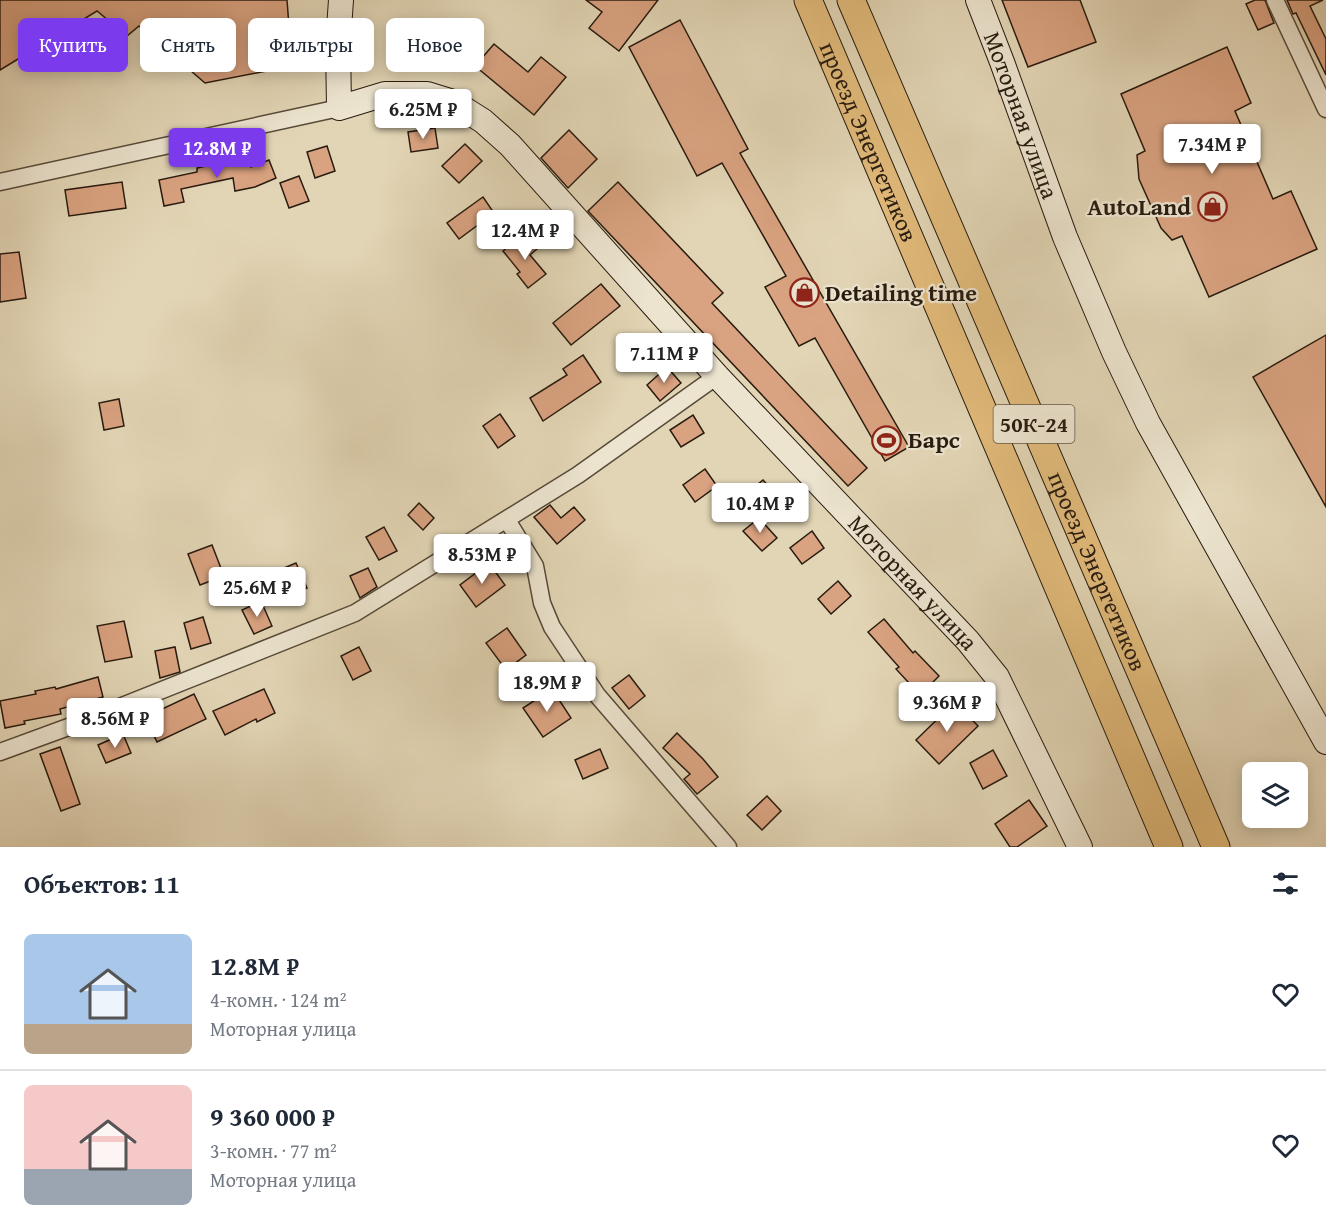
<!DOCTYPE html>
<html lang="ru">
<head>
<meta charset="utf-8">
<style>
  body { margin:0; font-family:"Gentium Book Plus",serif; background:#f6f6f7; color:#1f2937; height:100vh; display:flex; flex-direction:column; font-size:22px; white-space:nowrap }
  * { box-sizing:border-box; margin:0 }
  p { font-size:20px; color:#747a83 }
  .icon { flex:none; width:33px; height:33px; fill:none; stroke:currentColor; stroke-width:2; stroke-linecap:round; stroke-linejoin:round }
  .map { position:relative; height:847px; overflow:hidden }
  .details { display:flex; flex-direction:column; background:#fff; flex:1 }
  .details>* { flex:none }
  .hud { position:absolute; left:18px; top:18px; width:600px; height:54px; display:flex; gap:12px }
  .fabs { position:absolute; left:1242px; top:762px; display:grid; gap:12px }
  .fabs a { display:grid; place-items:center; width:66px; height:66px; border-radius:9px; background:#fff; box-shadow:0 3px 15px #0003; font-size:30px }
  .price { position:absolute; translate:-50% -51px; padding:0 14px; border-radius:6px; background:#fff; color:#222; font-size:20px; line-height:39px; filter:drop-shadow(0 2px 3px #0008) }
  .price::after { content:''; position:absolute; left:50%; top:36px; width:18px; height:14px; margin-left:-9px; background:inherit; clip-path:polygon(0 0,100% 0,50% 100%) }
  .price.on { background:#7c3aed; color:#fff }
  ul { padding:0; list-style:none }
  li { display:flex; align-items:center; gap:18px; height:150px; padding:0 24px }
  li+li { border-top:2px solid #e0e1e3 }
  li span { display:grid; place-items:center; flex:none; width:168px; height:120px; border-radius:9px; color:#555 }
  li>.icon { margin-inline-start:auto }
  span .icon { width:72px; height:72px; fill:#fffc; stroke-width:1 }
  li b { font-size:26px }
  h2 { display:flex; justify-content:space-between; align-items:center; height:72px; padding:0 24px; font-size:26px }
  .pill { padding:0 21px; border-radius:9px; background:#fff; box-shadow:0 3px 15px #0003; font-size:21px; line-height:54px }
  .pill.on { background:#7c3aed; color:#fff }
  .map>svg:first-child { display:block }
</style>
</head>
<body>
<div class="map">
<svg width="1326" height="847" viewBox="0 0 1326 847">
  <rect width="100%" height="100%" fill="#e2d5b5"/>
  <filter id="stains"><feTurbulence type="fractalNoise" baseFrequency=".00333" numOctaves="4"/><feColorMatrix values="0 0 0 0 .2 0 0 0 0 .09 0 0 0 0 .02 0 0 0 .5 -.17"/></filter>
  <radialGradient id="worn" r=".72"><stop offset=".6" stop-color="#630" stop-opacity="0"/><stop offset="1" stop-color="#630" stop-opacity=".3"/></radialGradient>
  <g fill="#d9a280" stroke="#281b0f" stroke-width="1.5">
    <polygon points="0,0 287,0 292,66 205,83 139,26 127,36 97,11 0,70"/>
    <polygon points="586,0 658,0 619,51 589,28 602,12"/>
    <polygon points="1002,0 1080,0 1096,42 1028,67"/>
    <polygon points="1255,0 1265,0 1274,23 1258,30 1246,4"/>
    <polygon points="1287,0 1323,0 1310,6 1326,39 1326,75 1296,13 1293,14"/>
    <polygon points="680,20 748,149 740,153 909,447 885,461 815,338 799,346 765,287 786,276 722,163 697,176 629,47"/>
    <polygon points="494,44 528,72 541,57 566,77 534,115 475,66"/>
    <polygon points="1227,47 1251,103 1235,111 1273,199 1291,191 1317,249 1209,297 1182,236 1172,240 1161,228 1139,179 1137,155 1145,151 1121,94"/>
    <polygon points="435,128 438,148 411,152 408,132"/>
    <polygon points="569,130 597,159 568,188 541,158"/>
    <polygon points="465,144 482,161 459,183 442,166"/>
    <polygon points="327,146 335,171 315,178 307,152"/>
    <polygon points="250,160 251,167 269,160 276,178 255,187 235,191 233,178 181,189 184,202 164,206 159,180 197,172 197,168 220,163 220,166"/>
    <polygon points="299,176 309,201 289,208 280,183"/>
    <polygon points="122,182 126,208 69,216 65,190"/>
    <polygon points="618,182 723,293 712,303 867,468 848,486 588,211"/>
    <polygon points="483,197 494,213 459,239 447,223"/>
    <polygon points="524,234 537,249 530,255 546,274 528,288 517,274 520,272 503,251"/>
    <polygon points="19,252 26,298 0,302 0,254"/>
    <polygon points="601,284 620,306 571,345 553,323"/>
    <polygon points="1326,335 1326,507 1253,377"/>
    <polygon points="583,355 601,382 543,421 530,398 567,375 563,369"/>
    <polygon points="667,367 681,383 660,401 647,385"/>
    <polygon points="119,399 124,426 104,430 99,403"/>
    <polygon points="500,414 515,436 498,448 483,426"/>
    <polygon points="693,415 704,433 681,447 670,430"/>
    <polygon points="705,469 717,486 695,502 683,485"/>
    <polygon points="763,480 781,500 766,513 747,493"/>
    <polygon points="419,503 434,518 423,530 408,515"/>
    <polygon points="550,505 561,518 574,507 585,520 557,544 534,517"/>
    <polygon points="759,518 777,538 762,551 743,531"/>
    <polygon points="384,527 397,551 379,560 366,537"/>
    <polygon points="812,531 824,548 802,564 790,548"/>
    <polygon points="212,545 224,576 200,585 188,554"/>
    <polygon points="296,563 307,588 288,595 277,571"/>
    <polygon points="489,563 505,585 476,607 460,585"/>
    <polygon points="368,568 377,587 360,598 350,576"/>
    <polygon points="838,581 851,596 831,614 818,599"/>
    <polygon points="261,601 272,626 254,634 242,610"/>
    <polygon points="203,617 211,643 191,649 184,623"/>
    <polygon points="884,619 913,653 915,651 939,676 920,695 896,669 899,667 868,632"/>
    <polygon points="124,621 132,657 105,662 97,626"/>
    <polygon points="507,628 526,655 506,670 486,643"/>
    <polygon points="175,647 180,672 160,678 155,651"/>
    <polygon points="359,647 371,671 353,680 341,656"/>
    <polygon points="629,675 645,696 629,709 612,688"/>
    <polygon points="98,677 103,697 60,709 61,714 24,721 25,724 5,728 0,701 36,694 35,691 55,687 56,689"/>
    <polygon points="264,689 275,713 257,722 256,719 225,735 213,711"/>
    <polygon points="552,689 571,718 543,737 523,708"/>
    <polygon points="194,694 206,719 157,742 145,717"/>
    <polygon points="955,702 978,726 939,764 916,740"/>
    <polygon points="677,733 703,759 718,777 697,794 684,779 690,774 663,748"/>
    <polygon points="123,734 131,753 106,763 98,745"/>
    <polygon points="60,747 80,804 61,811 40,754"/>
    <polygon points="600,749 608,768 583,779 575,760"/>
    <polygon points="993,750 1007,776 983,789 970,763"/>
    <polygon points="767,796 781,811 762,830 747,815"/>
    <polygon points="1029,800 1047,826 1017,847 1010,847 995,824"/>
  </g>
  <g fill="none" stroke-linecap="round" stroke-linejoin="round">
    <defs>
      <g id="street">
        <polyline points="1275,0 1326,109"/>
        <polyline points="0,182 339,108"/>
        <polyline points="507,520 535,566 542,603 552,627 597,695 728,847"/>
        <polyline points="0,752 82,722 355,613 578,475 717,376"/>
      </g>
      <g id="secondary">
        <path id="s1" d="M341 0 338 43 339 108 385 94H427L453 102 483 121 510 145 717 376 968 641 997 677 1080 847"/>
        <path id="s2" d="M978 0 1002 62 1065 237 1114 352 1148 423 1326 742"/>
      </g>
      <g id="primary">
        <path id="s3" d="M808 0 1169 847"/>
        <path id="s4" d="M851 0 1216 847"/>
      </g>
    </defs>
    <use href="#street" stroke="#564a38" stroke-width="19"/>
    <use href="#secondary" stroke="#281b0f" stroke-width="26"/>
    <use href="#primary" stroke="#281b0f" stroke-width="29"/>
    <use href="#street" stroke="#ece4cf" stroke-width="16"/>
    <use href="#secondary" stroke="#ece4cf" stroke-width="24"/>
    <use href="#primary" stroke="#e1ba7a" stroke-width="27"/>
  </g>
  <defs>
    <symbol id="shop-ring" viewBox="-11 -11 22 22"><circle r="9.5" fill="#ece4cf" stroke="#8f2418" stroke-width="1.5"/><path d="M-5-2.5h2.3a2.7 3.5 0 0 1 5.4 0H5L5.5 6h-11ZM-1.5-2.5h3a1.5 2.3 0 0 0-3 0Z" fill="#8f2418"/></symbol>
    <symbol id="stadium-ring" viewBox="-11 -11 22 22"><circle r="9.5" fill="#ece4cf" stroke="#8f2418" stroke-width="1.5"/><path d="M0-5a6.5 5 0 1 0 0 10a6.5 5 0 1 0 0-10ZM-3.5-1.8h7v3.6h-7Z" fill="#8f2418"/></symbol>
  </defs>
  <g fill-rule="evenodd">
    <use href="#shop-ring" x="1196" y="190" width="33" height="33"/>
    <use href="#shop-ring" x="788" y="276" width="33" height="33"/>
    <use href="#stadium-ring" x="870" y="424" width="33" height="33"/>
  </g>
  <g text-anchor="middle" stroke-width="4.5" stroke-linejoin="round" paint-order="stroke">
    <rect fill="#ece4cf" stroke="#635749" stroke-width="1.5" x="993.5" y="405" width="81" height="38" rx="4.5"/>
    <g font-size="22" font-weight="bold" fill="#281b0f">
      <text x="1034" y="432">50К-24</text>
    </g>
    <g font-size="24" fill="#281b0f" stroke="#ece4cf">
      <text dy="8" stroke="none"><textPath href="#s2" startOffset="123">Моторная улица</textPath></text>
      <text dy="8" stroke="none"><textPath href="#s3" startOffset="154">проезд Энергетиков</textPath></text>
      <text dy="8" stroke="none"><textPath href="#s4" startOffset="622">проезд Энергетиков</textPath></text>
      <text dy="8" stroke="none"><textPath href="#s1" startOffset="892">Моторная улица</textPath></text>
    </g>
    <g font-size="24" font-weight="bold" fill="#281b0f" stroke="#ece4cf" text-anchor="start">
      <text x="1191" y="215" text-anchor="end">AutoLand</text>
      <text x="825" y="301">Detailing time</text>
      <text x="908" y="448">Барс</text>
    </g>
  </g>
  <rect width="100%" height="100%" filter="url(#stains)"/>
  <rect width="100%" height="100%" fill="url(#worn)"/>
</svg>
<div class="fabs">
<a><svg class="icon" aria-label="layers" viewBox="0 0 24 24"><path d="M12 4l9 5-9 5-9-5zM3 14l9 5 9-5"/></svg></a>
</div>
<b class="price" style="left:423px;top:140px">6.25M ₽</b>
<b class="price" style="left:1212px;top:175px">7.34M ₽</b>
<b class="price on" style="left:217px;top:179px">12.8M ₽</b>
<b class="price" style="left:525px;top:261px">12.4M ₽</b>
<b class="price" style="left:664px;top:384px">7.11M ₽</b>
<b class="price" style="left:760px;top:534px">10.4M ₽</b>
<b class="price" style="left:482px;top:585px">8.53M ₽</b>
<b class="price" style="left:257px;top:618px">25.6M ₽</b>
<b class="price" style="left:547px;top:713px">18.9M ₽</b>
<b class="price" style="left:947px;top:733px">9.36M ₽</b>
<b class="price" style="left:115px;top:749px">8.56M ₽</b>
<div class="hud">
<a class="pill on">Купить</a>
<a class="pill">Снять</a>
<a class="pill">Фильтры</a>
<a class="pill">Новое</a>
</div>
</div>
<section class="details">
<h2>Объектов: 11<svg class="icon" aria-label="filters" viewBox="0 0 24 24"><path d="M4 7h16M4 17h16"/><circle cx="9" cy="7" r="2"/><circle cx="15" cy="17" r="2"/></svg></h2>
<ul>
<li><span style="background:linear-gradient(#a9c7e8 75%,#b9a48a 0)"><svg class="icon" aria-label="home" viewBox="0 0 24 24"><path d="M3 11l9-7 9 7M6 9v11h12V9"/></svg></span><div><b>12.8M ₽</b><p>4-комн. · 124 m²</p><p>Моторная улица</p></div><svg class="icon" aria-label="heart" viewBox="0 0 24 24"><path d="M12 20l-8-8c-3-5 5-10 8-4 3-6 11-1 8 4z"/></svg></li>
<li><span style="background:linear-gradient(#f6c9c9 70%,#9aa5b1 0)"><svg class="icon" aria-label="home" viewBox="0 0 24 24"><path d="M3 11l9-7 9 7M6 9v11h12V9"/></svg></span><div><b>9 360 000 ₽</b><p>3-комн. · 77 m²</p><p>Моторная улица</p></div><svg class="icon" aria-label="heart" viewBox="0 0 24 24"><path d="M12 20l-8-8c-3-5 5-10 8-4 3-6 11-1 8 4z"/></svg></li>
</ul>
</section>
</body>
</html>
